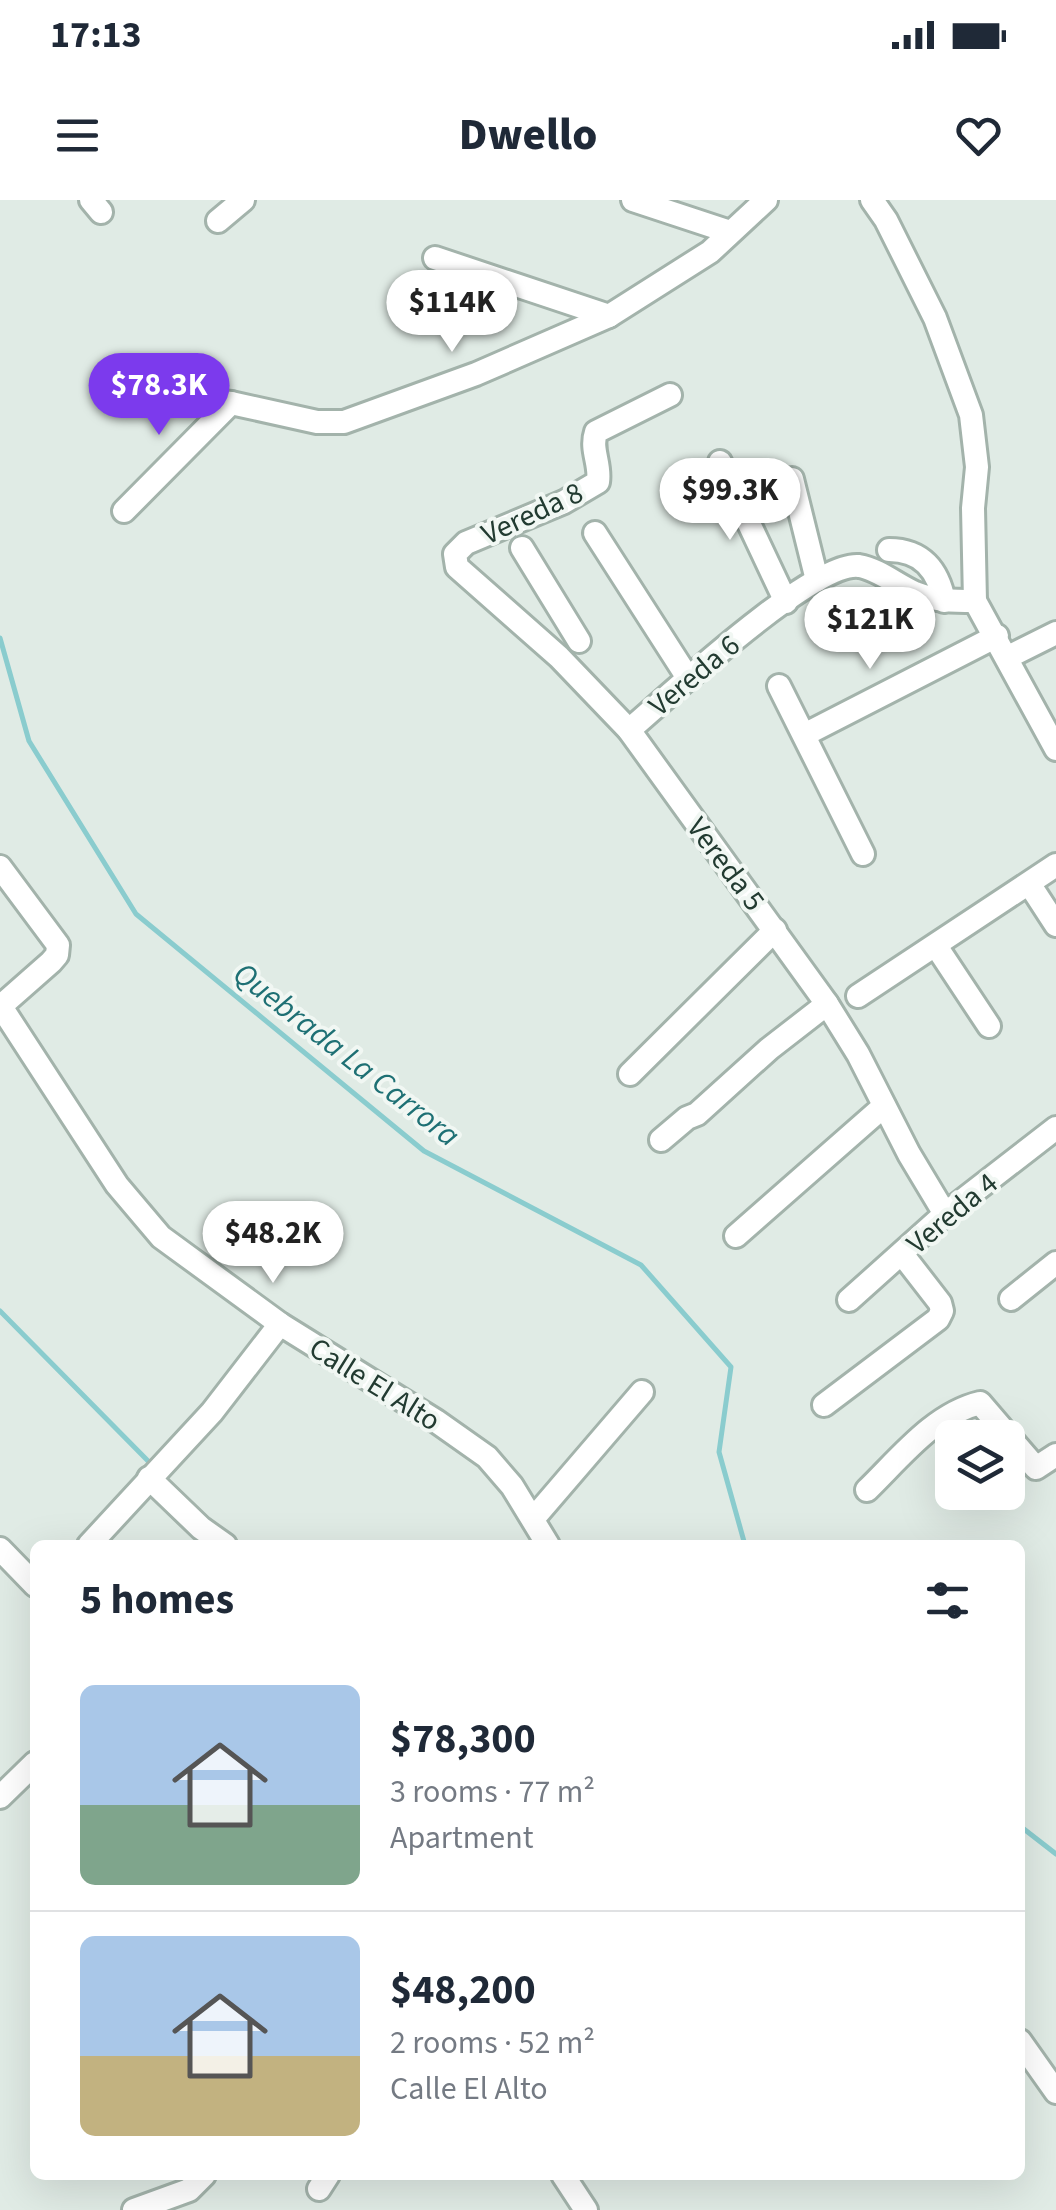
<!DOCTYPE html>
<html lang="en">
<head>
<meta charset="utf-8">
<style>
  body { margin:0; font-family:"Source Sans 3",sans-serif; background:#f2f2f3; color:#1f2937; height:100vh; display:flex; flex-direction:column; font-size:38px; white-space:nowrap }
  * { box-sizing:border-box; margin:0 }
  p { font-size:32px; color:#747a83 }
  .icon { flex:none; width:55px; height:55px; fill:none; stroke:currentColor; stroke-width:2; stroke-linecap:round; stroke-linejoin:round }
  .map { position:relative; flex:1; overflow:hidden }
  .sheet { position:absolute; left:30px; top:1340px; width:995px; height:640px; display:flex; flex-direction:column; background:#fff; border-radius:15px; box-shadow:0 10px 40px #0002 }
  .sheet>* { flex:none }
  .tools { position:absolute; left:935px; top:1220px; display:grid; gap:20px }
  .tools a { display:grid; place-items:center; width:90px; height:90px; border-radius:15px; background:#fff; box-shadow:0 10px 40px #0002; font-size:50px }
  .price { position:absolute; translate:-50% -85px; padding:0 22px; border-radius:35px; background:#fff; color:#222; font-size:32px; line-height:65px; filter:drop-shadow(0 2px 5px #0008) }
  .price::after { content:''; position:absolute; left:50%; top:60px; width:30px; height:22px; margin-left:-15px; background:inherit; clip-path:polygon(0 0,100% 0,50% 100%) }
  .price.current { background:#7c3aed; color:#fff }
  ul { padding:0; list-style:none }
  li { display:flex; align-items:center; gap:30px; height:250px; padding:0 50px }
  li+li { border-top:2px solid #e0e1e3 }
  li span { display:grid; place-items:center; flex:none; width:280px; height:200px; border-radius:15px; color:#555 }
  li>.icon { margin-inline-start:auto }
  span .icon { width:120px; height:120px; fill:#fffc; stroke-width:1 }
  li b { font-size:42px }
  h2 { display:flex; justify-content:space-between; align-items:center; height:120px; padding:0 50px; font-size:42px }
  .status { display:flex; justify-content:space-between; align-items:center; height:70px; padding:0 50px; background:#fff; direction:ltr }
  .status svg { height:28px; fill:currentColor }
  header { display:flex; justify-content:space-between; align-items:center; height:130px; padding:0 50px; background:#fff; font-size:45px; font-weight:800 }
  .map>svg:first-child { display:block }
</style>
</head>
<body>
<div class="status"><b>17:13</b><svg viewBox="0 0 49 12"><path d="M0 12V9h3v3zM5 12V6h3v6zM10 12V3h3v9zM15 12V0h3v12zM26 1h20v11H26zM47 4h2v5h-2z"/></svg></div>
<header><svg class="icon" aria-label="menu" viewBox="0 0 24 24"><path d="M4 6h16M4 12h16M4 18h16"/></svg>Dwello<svg class="icon" aria-label="heart" viewBox="0 0 24 24"><path d="M12 20l-8-8c-3-5 5-10 8-4 3-6 11-1 8 4z"/></svg></header>
<div class="map">
<svg width="1056" height="2010" viewBox="0 0 1056 2010">
  <rect width="100%" height="100%" fill="#e0ebe5"/>
  <g fill="none" stroke-linecap="round" stroke-linejoin="round">
    <g stroke="#8accce" stroke-width="5">
      <polyline points="0,438 29,541 136,714 424,951 641,1065 731,1167 719,1252 745,1345"/>
      <polyline points="0,1111 152,1265"/>
      <polyline points="1020,1626 1056,1654"/>
    </g>
    <defs>
      <g id="minor">
        <polyline points="91,0 101,12"/>
        <polyline points="633,0 730,32"/>
        <polyline points="872,0 886,20 935,118 971,215 977,267 973,308 975,401 1056,549"/>
        <polyline points="218,21 243,0"/>
        <polyline points="435,58 609,116"/>
        <polyline points="110,173 195,199 231,203 317,222 344,222 476,174 609,116 710,52 766,0"/>
        <path d="M670 195 596 232C590 250 601 264 598 282L564 302 466 343 455 354 457 367 559 457 629 530 827 804 858 854 909 954 945 1014"/>
        <polyline points="720,262 786,402"/>
        <polyline points="792,279 817,380"/>
        <polyline points="124,311 231,203"/>
        <polyline points="595,333 688,478"/>
        <polyline points="522,348 579,441"/>
        <path d="M889 350C922 350 938 370 944 401"/>
        <polyline points="1008,457 1056,433"/>
        <polyline points="779,486 863,654"/>
        <path d="M629 530C669 496 813 361 859 366 878 369 897 385 915 393 935 401 954 401 975 401"/>
        <polyline points="804,535 997,436"/>
        <polyline points="0,667 58,745 57,755 51,762 1,806"/>
        <polyline points="1030,685 1056,725"/>
        <polyline points="936,746 989,826"/>
        <polyline points="858,796 1056,665"/>
        <polyline points="0,805 117,985 161,1037 280,1124 436,1221 487,1257 512,1286 548,1345"/>
        <polyline points="630,874 775,730"/>
        <polyline points="661,940 687,918 697,914 769,849 827,804"/>
        <polyline points="736,1036 884,906"/>
        <polyline points="1011,1099 1056,1063"/>
        <polyline points="849,1100 945,1014 1056,928"/>
        <polyline points="824,1205 938,1119 942,1111 940,1103 902,1054"/>
        <polyline points="149,1278 201,1328 225,1345"/>
        <path d="M867 1290C900 1258 934 1214 980 1203L1036 1268 1056 1255"/>
        <polyline points="533,1319 642,1192"/>
        <polyline points="89,1345 212,1212 280,1124"/>
        <polyline points="0,1349 35,1385"/>
        <polyline points="0,1597 35,1563"/>
        <polyline points="1020,1841 1056,1892"/>
        <polyline points="563,1975 586,2010"/>
        <polyline points="319,1989 328,1975"/>
        <polyline points="134,2010 189,1990 204,1975"/>
      </g>
    </defs>
    <use href="#minor" stroke="#a3b3ab" stroke-width="28"/>
    <use href="#minor" stroke="#fff" stroke-width="22"/>
  </g>
  <g text-anchor="middle" stroke-width="8" stroke-linejoin="round" paint-order="stroke">
    <g font-size="30" fill="#223b31" stroke="#f1f7f3">
      <text transform="translate(532 313) rotate(-25)" y="10">Vereda 8</text>
      <text transform="translate(694 475) rotate(-40)" y="10">Vereda 6</text>
      <text transform="translate(726 664) rotate(53)" y="10">Vereda 5</text>
      <text transform="translate(952 1013) rotate(-40)" y="10">Vereda 4</text>
      <text transform="translate(375 1184) rotate(32)" y="10">Calle El Alto</text>
    </g>
    <g font-size="32" font-style="italic" fill="#1e7074" stroke="#f1f7f3">
      <text transform="translate(347 854) rotate(38)" y="11">Quebrada La Carrora</text>
    </g>
  </g>
</svg>
<div class="tools">
<a><svg class="icon" aria-label="layers" viewBox="0 0 24 24"><path d="M12 4l9 5-9 5-9-5zM3 14l9 5 9-5"/></svg></a>
</div>
<b class="price" style="left:452px;top:155px">$114K</b>
<b class="price current" style="left:159px;top:238px">$78.3K</b>
<b class="price" style="left:730px;top:343px">$99.3K</b>
<b class="price" style="left:870px;top:472px">$121K</b>
<b class="price" style="left:273px;top:1086px">$48.2K</b>
<section class="sheet">
<h2>5 homes<svg class="icon" aria-label="filters" viewBox="0 0 24 24"><path d="M4 7h16M4 17h16"/><circle cx="9" cy="7" r="2"/><circle cx="15" cy="17" r="2"/></svg></h2>
<ul>
<li><span style="background:linear-gradient(#a9c7e8 60%,#7fa58c 0)"><svg class="icon" aria-label="home" viewBox="0 0 24 24"><path d="M3 11l9-7 9 7M6 9v11h12V9"/></svg></span><div><b>$78,300</b><p>3 rooms · 77 m²</p><p>Apartment</p></div></li>
<li><span style="background:linear-gradient(#a9c7e8 60%,#c2b280 0)"><svg class="icon" aria-label="home" viewBox="0 0 24 24"><path d="M3 11l9-7 9 7M6 9v11h12V9"/></svg></span><div><b>$48,200</b><p>2 rooms · 52 m²</p><p>Calle El Alto</p></div></li>
</ul>
</section>
</div>
</body>
</html>
